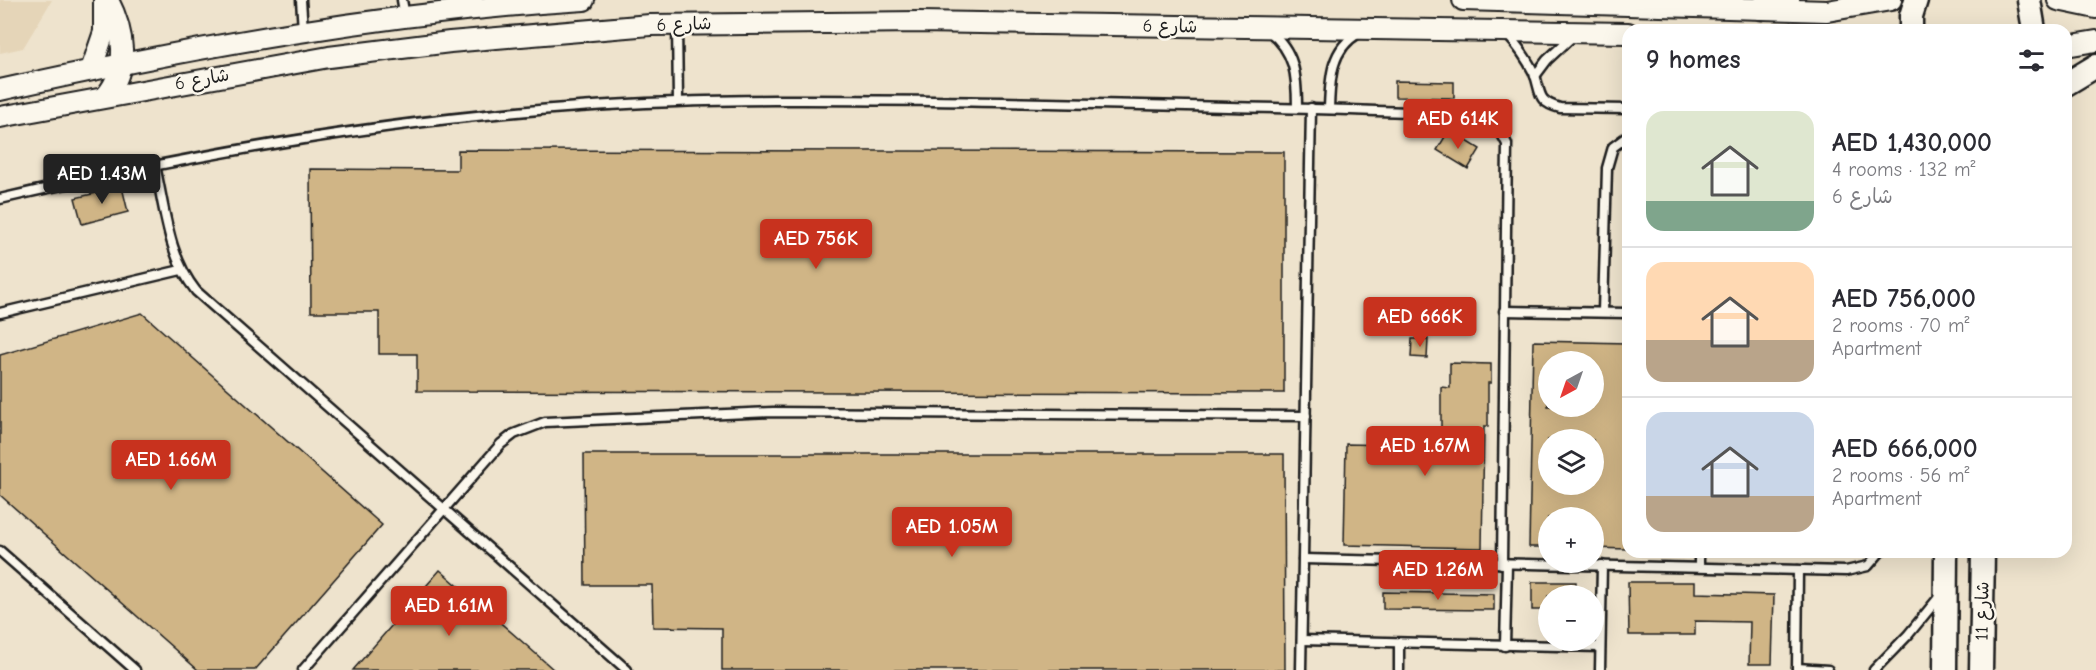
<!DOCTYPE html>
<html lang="en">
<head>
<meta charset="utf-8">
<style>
  body { margin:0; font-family:"Comic Neue","Playpen Sans Arabic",sans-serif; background:#f7f7f7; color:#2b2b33; height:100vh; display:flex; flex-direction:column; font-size:22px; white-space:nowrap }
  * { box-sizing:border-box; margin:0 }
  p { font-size:20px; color:#7c7c81 }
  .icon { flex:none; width:33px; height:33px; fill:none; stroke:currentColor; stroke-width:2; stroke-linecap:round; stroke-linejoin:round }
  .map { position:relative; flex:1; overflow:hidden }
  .side { position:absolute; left:1622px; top:24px; width:450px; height:534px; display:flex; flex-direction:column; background:#fff; border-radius:18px; box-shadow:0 6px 24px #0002 }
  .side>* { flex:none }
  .needle { width:39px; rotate:220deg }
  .fabs { position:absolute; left:1538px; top:351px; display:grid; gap:12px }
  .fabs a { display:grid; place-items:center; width:66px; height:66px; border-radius:50%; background:#fff; box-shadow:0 6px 24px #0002; font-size:30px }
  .price { position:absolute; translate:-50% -51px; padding:0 14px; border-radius:6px; background:#c8321e; color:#fff; font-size:20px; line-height:39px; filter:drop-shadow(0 2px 3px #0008) }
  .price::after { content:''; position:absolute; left:50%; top:36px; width:18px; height:14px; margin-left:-9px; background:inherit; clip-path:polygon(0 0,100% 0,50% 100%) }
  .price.active { background:#222; color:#fff }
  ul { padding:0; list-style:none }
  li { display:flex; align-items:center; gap:18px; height:150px; padding:0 24px }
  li+li { border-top:2px solid #e1e1e2 }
  li span { display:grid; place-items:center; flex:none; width:168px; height:120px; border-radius:18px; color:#555 }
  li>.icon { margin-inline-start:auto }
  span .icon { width:72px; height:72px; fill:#fffc; stroke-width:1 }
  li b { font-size:26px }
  h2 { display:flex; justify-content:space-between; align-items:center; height:72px; padding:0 24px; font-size:26px }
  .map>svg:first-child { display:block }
</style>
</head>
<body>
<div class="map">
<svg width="2096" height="670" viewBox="0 0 2096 670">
  <rect width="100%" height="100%" fill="#eee3cd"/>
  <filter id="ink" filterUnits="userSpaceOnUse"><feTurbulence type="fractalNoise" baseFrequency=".0167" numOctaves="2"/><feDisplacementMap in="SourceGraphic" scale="12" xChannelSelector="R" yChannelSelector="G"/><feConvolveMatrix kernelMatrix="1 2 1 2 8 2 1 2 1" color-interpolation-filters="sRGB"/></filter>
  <g filter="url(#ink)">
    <polygon fill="#e5d5b8" points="0,0 52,0 23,48 0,53"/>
    <g fill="#d0b586" stroke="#1c1c1c" stroke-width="1.5" fill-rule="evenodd">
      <polygon points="1395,81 1454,82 1454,98 1395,97"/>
      <polygon points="1449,130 1480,149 1468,169 1437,150"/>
      <polygon points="458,150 1284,152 1284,393 417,391 417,354 379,354 379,312 311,312 310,169 458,170"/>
      <polygon points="122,187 128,212 82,224 75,198"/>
      <polygon points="142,313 382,525 255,670 198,670 0,495 0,355"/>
      <polygon points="1412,339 1428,339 1427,358 1411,357"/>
      <path d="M1533 341 1628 343V549L1593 548V518H1548V547H1529ZM1548 362H1593V406H1548ZM1548 440H1593V484H1548Z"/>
      <polygon points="1450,363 1491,364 1491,383 1488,383 1488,426 1484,426 1482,548 1344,545 1346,444 1441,446 1441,387 1450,388"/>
      <polygon points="584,454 1284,454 1285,670 722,670 722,628 653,627 652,585 585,585"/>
      <polygon points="440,570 526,645 554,670 353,670"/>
      <polygon points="1532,582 1576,582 1576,596 1548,596 1548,610 1532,610"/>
      <polygon points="1628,582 1695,582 1695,593 1774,595 1772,664 1749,664 1750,622 1695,621 1695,635 1629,635"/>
      <polygon points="1383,592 1494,594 1494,610 1383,609"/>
    </g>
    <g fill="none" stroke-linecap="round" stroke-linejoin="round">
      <defs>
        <g id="service">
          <polyline points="301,0 303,30"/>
          <polyline points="402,0 405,17"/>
          <polyline points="677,25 678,101"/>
          <path d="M1269 31C1295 51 1297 76 1297 107"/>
          <path d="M1506 33C1517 45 1527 59 1534 73 1542 92 1535 101 1560 108L1628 109"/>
          <polyline points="1535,76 1547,60 1574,35"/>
          <path d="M1329 109C1330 80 1330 49 1359 33"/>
          <path d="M155 166C165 209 168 256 196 291L627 670"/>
          <path d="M0 199C190 155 384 120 579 107 720 97 860 100 1002 102 1158 105 1313 108 1469 114 1490 118 1498 125 1507 144L1502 564"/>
          <polyline points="1504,311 1628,313"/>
          <polyline points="1603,312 1607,168 1613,147 1628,136"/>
          <polyline points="0,313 181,270"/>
          <polyline points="0,551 135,670"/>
          <polyline points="1303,559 1846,571 1868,566 1880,552"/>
          <polyline points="1699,567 1699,552"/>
          <polyline points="1302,640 1600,647"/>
          <polyline points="1505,646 1507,564"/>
          <polyline points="1797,668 1828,670"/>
          <polyline points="303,670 501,444 514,434 545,422 773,412 1306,416"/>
          <polyline points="1301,670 1311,108"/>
          <polyline points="1399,670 1399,643"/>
          <polyline points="1600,670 1602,565"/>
          <polyline points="1797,670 1798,570"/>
          <polyline points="1874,670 1908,635 1940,596"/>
        </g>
        <g id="tertiary">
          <polyline points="1463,0 1827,11 1891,0"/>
          <polyline points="2058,0 2096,8"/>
          <polyline points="2066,46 2096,41"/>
          <polyline points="91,70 104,32 104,0"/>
          <path d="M0 90C193 47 387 12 584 0"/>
          <path d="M106 96C130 67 124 31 108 0"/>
          <polyline points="0,117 329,57 450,42 650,25 920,22 1628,33"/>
        </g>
        <g id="secondary">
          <polyline points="2029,0 2034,30"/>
          <polyline points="1761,8 1788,0"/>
          <polyline points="1911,30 1911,16 1916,0"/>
          <polyline points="2066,84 2096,66"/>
          <polyline points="1945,670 1946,552"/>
          <polyline points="1981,670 1983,552"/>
        </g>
      </defs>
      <use href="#service" stroke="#1c1c1c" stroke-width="13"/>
      <use href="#tertiary" stroke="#1c1c1c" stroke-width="24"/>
      <use href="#secondary" stroke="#1c1c1c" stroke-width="27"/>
      <use href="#service" stroke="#fbf7ec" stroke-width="8"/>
      <use href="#tertiary" stroke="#fbf7ec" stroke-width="20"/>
      <use href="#secondary" stroke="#fbf7ec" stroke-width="22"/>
    </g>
  </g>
  <g text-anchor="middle" stroke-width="5" stroke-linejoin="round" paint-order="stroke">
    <g font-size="18" fill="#1c1c1c" stroke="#fbf7ec">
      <text transform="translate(684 24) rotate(-2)" y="6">شارع 6</text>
      <text transform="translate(1170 26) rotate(1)" y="6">شارع 6</text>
      <text transform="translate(202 79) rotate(-10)" y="6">شارع 6</text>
      <text transform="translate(1982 611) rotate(-89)" y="6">شارع 11</text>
    </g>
  </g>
</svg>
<div class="fabs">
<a><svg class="needle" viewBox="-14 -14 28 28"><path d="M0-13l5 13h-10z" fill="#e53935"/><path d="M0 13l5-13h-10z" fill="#7c7c81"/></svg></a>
<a><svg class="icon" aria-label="layers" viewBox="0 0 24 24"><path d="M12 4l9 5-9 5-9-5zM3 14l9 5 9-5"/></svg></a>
<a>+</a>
<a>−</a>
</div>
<b class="price" style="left:1458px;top:150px">AED 614K</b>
<b class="price active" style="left:102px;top:205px">AED 1.43M</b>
<b class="price" style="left:816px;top:270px">AED 756K</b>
<b class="price" style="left:1420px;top:348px">AED 666K</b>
<b class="price" style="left:1425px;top:477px">AED 1.67M</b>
<b class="price" style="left:171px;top:491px">AED 1.66M</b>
<b class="price" style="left:952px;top:558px">AED 1.05M</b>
<b class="price" style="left:1438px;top:601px">AED 1.26M</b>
<b class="price" style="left:449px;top:637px">AED 1.61M</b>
<section class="side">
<h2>9 homes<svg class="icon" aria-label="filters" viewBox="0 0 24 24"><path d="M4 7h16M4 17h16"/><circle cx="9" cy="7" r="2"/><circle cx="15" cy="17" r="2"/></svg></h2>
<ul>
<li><span style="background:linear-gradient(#dfe7d0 75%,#7fa58c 0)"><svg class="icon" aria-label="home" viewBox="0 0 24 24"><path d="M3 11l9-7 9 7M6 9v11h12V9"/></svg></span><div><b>AED 1,430,000</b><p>4 rooms · 132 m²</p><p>شارع 6</p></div></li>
<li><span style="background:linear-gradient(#ffd9b3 65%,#b9a48a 0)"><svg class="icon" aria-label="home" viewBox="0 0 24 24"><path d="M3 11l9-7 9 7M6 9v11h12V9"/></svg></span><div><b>AED 756,000</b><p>2 rooms · 70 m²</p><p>Apartment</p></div></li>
<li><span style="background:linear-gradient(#c9d6e8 70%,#b9a48a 0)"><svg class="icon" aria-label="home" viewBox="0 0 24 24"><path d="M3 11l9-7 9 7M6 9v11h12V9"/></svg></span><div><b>AED 666,000</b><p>2 rooms · 56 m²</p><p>Apartment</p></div></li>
</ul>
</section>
</div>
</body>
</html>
